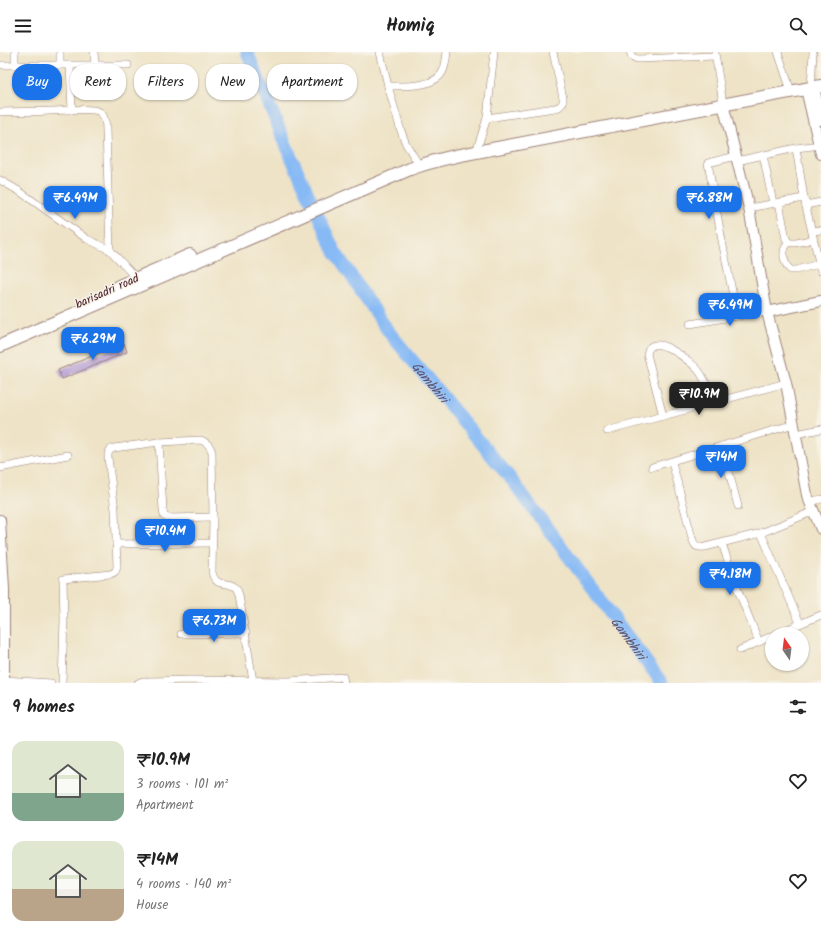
<!DOCTYPE html>
<html lang="en">
<head>
<meta charset="utf-8">
<style>
  body { margin:0; font-family:Kalam,sans-serif; background:#f2f2f2; color:#222; height:100vh; display:flex; flex-direction:column; font-size:15px; white-space:nowrap }
  * { box-sizing:border-box; margin:0 }
  p { font-size:13px; color:#767676 }
  .icon { flex:none; width:22px; height:22px; fill:none; stroke:currentColor; stroke-width:2; stroke-linecap:round; stroke-linejoin:round }
  .map { position:relative; height:631px; overflow:hidden }
  .panel { display:flex; flex-direction:column; background:#fff; flex:1 }
  .panel>* { flex:none }
  .top-card { position:absolute; left:12px; top:12px; width:400px; height:36px; display:flex; gap:8px }
  .needle { width:26px; rotate:346deg }
  .fabs { position:absolute; left:765px; top:575px; display:grid; gap:8px }
  .fabs a { display:grid; place-items:center; width:44px; height:44px; border-radius:50%; background:#fff; box-shadow:0 1px 3px #0004; font-size:20px }
  .price { position:absolute; translate:-50% -34px; padding:0 9px; border-radius:8px; background:#1a73e8; color:#fff; font-size:13px; line-height:26px; filter:drop-shadow(0 1px 2px #0008) }
  .price::after { content:''; position:absolute; left:50%; top:24px; width:12px; height:9px; margin-left:-6px; background:inherit; clip-path:polygon(0 0,100% 0,50% 100%) }
  .price.active { background:#222; color:#fff }
  ul { padding:0; list-style:none }
  li { display:flex; align-items:center; gap:12px; height:100px; padding:0 12px }
  li span { display:grid; place-items:center; flex:none; width:112px; height:80px; border-radius:12px; color:#555 }
  li>.icon { margin-inline-start:auto }
  span .icon { width:48px; height:48px; fill:#fffc; stroke-width:1 }
  li b { font-size:17px }
  h2 { display:flex; justify-content:space-between; align-items:center; height:48px; padding:0 12px; font-size:17px }
  .chip { padding:0 14px; border-radius:16px; background:#fff; box-shadow:0 1px 3px #0004; font-size:14px; line-height:36px }
  .chip.active { background:#1a73e8; color:#fff }
  header { display:flex; justify-content:space-between; align-items:center; height:52px; padding:0 12px; background:#fff; font-size:18px; font-weight:700 }
  .map>svg:first-child { display:block }
</style>
</head>
<body>
<header><svg class="icon" aria-label="menu" viewBox="0 0 24 24"><path d="M4 6h16M4 12h16M4 18h16"/></svg>Homiq<svg class="icon" aria-label="search" viewBox="0 0 24 24"><circle cx="10" cy="10" r="6"/><path d="M15 15l6 6"/></svg></header>
<div class="map">
<svg width="821" height="631" viewBox="0 0 821 631">
  <defs>
    <pattern id="building-hatch" width="6" height="6" patternUnits="userSpaceOnUse"><rect width="6" height="6" fill="#b297d8"/><path d="M-1 1l2-2M0 6l6-6M5 7l2-2" fill="none" stroke="#937baf"/></pattern>
  </defs>
  <rect width="100%" height="100%" fill="#f7f3e8"/>
  <filter id="ink" filterUnits="userSpaceOnUse"><feTurbulence type="fractalNoise" baseFrequency=".025" numOctaves="2"/><feDisplacementMap in="SourceGraphic" scale="8" xChannelSelector="R" yChannelSelector="G"/><feConvolveMatrix kernelMatrix="1 2 1 2 8 2 1 2 1" color-interpolation-filters="sRGB"/></filter>
  <filter id="wash" filterUnits="userSpaceOnUse"><feTurbulence type="fractalNoise" baseFrequency=".012" numOctaves="4" result="noise"/><feDisplacementMap in="SourceGraphic" scale="16" xChannelSelector="R" yChannelSelector="G"/><feGaussianBlur stdDeviation="0.9" result="paint"/><feColorMatrix in="noise" values="0 0 0 0 0 0 0 0 0 0 0 0 0 0 0 0 0 1.4 0 .05"/><feComposite in="paint" operator="in"/></filter>
  <g filter="url(#wash)">
    <rect width="100%" height="100%" fill="#eee3c6"/>
    <g fill="none" stroke-linecap="round" stroke-linejoin="round">
      <path stroke="#87baf5" stroke-width="13" id="s1" d="M247 0 292 107 334 198 388 279 511 427 662 631"/>
    </g>
    <g id="blocks">
      <polygon fill="url(#building-hatch)" points="124,291 127,300 62,327 58,318"/>
    </g>
  </g>
  <g filter="url(#ink)">
    <use href="#blocks" fill-opacity="0" stroke="#9c8178" stroke-width="1"/>
    <g fill="none" stroke-linecap="round" stroke-linejoin="round">
      <defs>
        <g id="street">
          <polyline points="15,0 15,13"/>
          <polyline points="60,0 60,13"/>
          <polyline points="94,0 95,13"/>
          <path d="M380 0 388 34C403 34 436 36 443 19 446 13 446 6 447 0"/>
          <path d="M630 0C631 5 634 6 638 7L715 4"/>
          <polyline points="778,0 791,39"/>
          <polyline points="715,1 723,52"/>
          <polyline points="2,13 128,13"/>
          <polyline points="70,13 72,58"/>
          <polyline points="388,34 401,79 406,92 416,108"/>
          <polyline points="811,36 813,0"/>
          <path d="M0 60C17 59 34 60 50 59 62 59 91 55 100 60 105 64 106 72 106 78L110 198"/>
          <polyline points="487,66 555,56 559,55 563,51 563,46 553,0"/>
          <polyline points="796,96 804,146 821,219"/>
          <polyline points="476,100 487,66 494,0"/>
          <polyline points="763,103 773,151"/>
          <polyline points="736,104 708,111 722,189 737,264"/>
          <polyline points="737,109 796,96 821,93"/>
          <polyline points="0,128 19,139 87,187 110,198 136,226"/>
          <path d="M779 150 786 187C787 188 788 190 789 190 793 193 808 188 813 187"/>
          <polyline points="806,153 821,150"/>
          <polyline points="749,156 804,146"/>
          <polyline points="812,179 821,178"/>
          <path d="M788 190C788 191 785 195 785 196 782 203 785 214 791 218H796L819 212"/>
          <polyline points="690,272 737,264 767,260"/>
          <path d="M663 364 647 302C651 277 692 310 699 319 706 329 710 340 715 350"/>
          <polyline points="607,379 786,331"/>
          <polyline points="796,382 821,377"/>
          <path d="M159 390 201 388C208 391 210 394 212 400L213 465 212 520C216 538 229 527 237 537 237 538 239 542 239 543L253 629"/>
          <polyline points="722,394 738,454"/>
          <path d="M672 410 692 486C695 494 695 496 705 495L761 481 814 459"/>
          <polyline points="652,415 794,372"/>
          <polyline points="0,416 68,403"/>
          <polyline points="810,450 821,447"/>
          <polyline points="761,481 800,571"/>
          <polyline points="722,491 735,531 759,590"/>
          <polyline points="116,492 213,491"/>
          <polyline points="181,582 246,581"/>
          <polyline points="776,582 821,563"/>
          <polyline points="740,598 772,584"/>
          <polyline points="4,628 51,631"/>
          <path d="M62 631 64 567 63 527 110 522C114 521 116 520 117 515L115 458 108 406V402L110 398 114 396 159 390 163 458 164 464 168 466 213 465"/>
          <polyline points="138,631 143,629 150,629 190,628 289,629 343,625 344,631"/>
        </g>
        <g id="secondary">
          <polyline points="814,35 821,68"/>
          <polyline points="806,37 821,102"/>
          <polyline points="723,52 749,156 767,260 786,331 807,443 821,477"/>
          <polyline points="767,260 821,249"/>
          <polyline points="0,468 4,537 4,631"/>
        </g>
        <g id="primary">
          <polyline points="119,234 190,203"/>
          <path d="M0 294 410 117C432 109 453 104 476 100L821 34"/>
        </g>
      </defs>
      <use href="#street" stroke="#9c8178" stroke-width="8"/>
      <use href="#secondary" stroke="#9c8178" stroke-width="12"/>
      <use href="#primary" stroke="#9c8178" stroke-width="14"/>
      <use href="#street" stroke="#fff" stroke-width="7"/>
      <use href="#secondary" stroke="#fff" stroke-width="10"/>
      <use href="#primary" stroke="#fff" stroke-width="12"/>
    </g>
  </g>
  <g text-anchor="middle" stroke-width="3" stroke-linejoin="round" paint-order="stroke">
    <g font-size="12" fill="#4a1f2b" stroke="#f7f3e8">
      <text transform="translate(107 239) rotate(-24)" y="4">barisadri road</text>
    </g>
    <g font-size="13" font-style="italic" fill="#5c4e68" stroke="#f7f3e8">
      <text dy="5" stroke="none"><textPath href="#s1" startOffset="380">Gambhiri</textPath></text>
      <text dy="5" stroke="none"><textPath href="#s1" startOffset="704">Gambhiri</textPath></text>
    </g>
  </g>
</svg>
<div class="fabs">
<a><svg class="needle" viewBox="-14 -14 28 28"><path d="M0-13l5 13h-10z" fill="#e53935"/><path d="M0 13l5-13h-10z" fill="#767676"/></svg></a>
</div>
<b class="price" style="left:75px;top:168px">₹6.49M</b>
<b class="price" style="left:709px;top:168px">₹6.88M</b>
<b class="price" style="left:730px;top:275px">₹6.49M</b>
<b class="price" style="left:93px;top:309px">₹6.29M</b>
<b class="price active" style="left:699px;top:364px">₹10.9M</b>
<b class="price" style="left:721px;top:427px">₹14M</b>
<b class="price" style="left:165px;top:501px">₹10.4M</b>
<b class="price" style="left:730px;top:544px">₹4.18M</b>
<b class="price" style="left:214px;top:591px">₹6.73M</b>
<div class="top-card">
<a class="chip active">Buy</a>
<a class="chip">Rent</a>
<a class="chip">Filters</a>
<a class="chip">New</a>
<a class="chip">Apartment</a>
</div>
</div>
<section class="panel">
<h2>9 homes<svg class="icon" aria-label="filters" viewBox="0 0 24 24"><path d="M4 7h16M4 17h16"/><circle cx="9" cy="7" r="2"/><circle cx="15" cy="17" r="2"/></svg></h2>
<ul>
<li><span style="background:linear-gradient(#dfe7d0 65%,#7fa58c 0)"><svg class="icon" aria-label="home" viewBox="0 0 24 24"><path d="M3 11l9-7 9 7M6 9v11h12V9"/></svg></span><div><b>₹10.9M</b><p>3 rooms · 101 m²</p><p>Apartment</p></div><svg class="icon" aria-label="heart" viewBox="0 0 24 24"><path d="M12 20l-8-8c-3-5 5-10 8-4 3-6 11-1 8 4z"/></svg></li>
<li><span style="background:linear-gradient(#dfe7d0 60%,#b9a48a 0)"><svg class="icon" aria-label="home" viewBox="0 0 24 24"><path d="M3 11l9-7 9 7M6 9v11h12V9"/></svg></span><div><b>₹14M</b><p>4 rooms · 140 m²</p><p>House</p></div><svg class="icon" aria-label="heart" viewBox="0 0 24 24"><path d="M12 20l-8-8c-3-5 5-10 8-4 3-6 11-1 8 4z"/></svg></li>
</ul>
</section>
</body>
</html>
